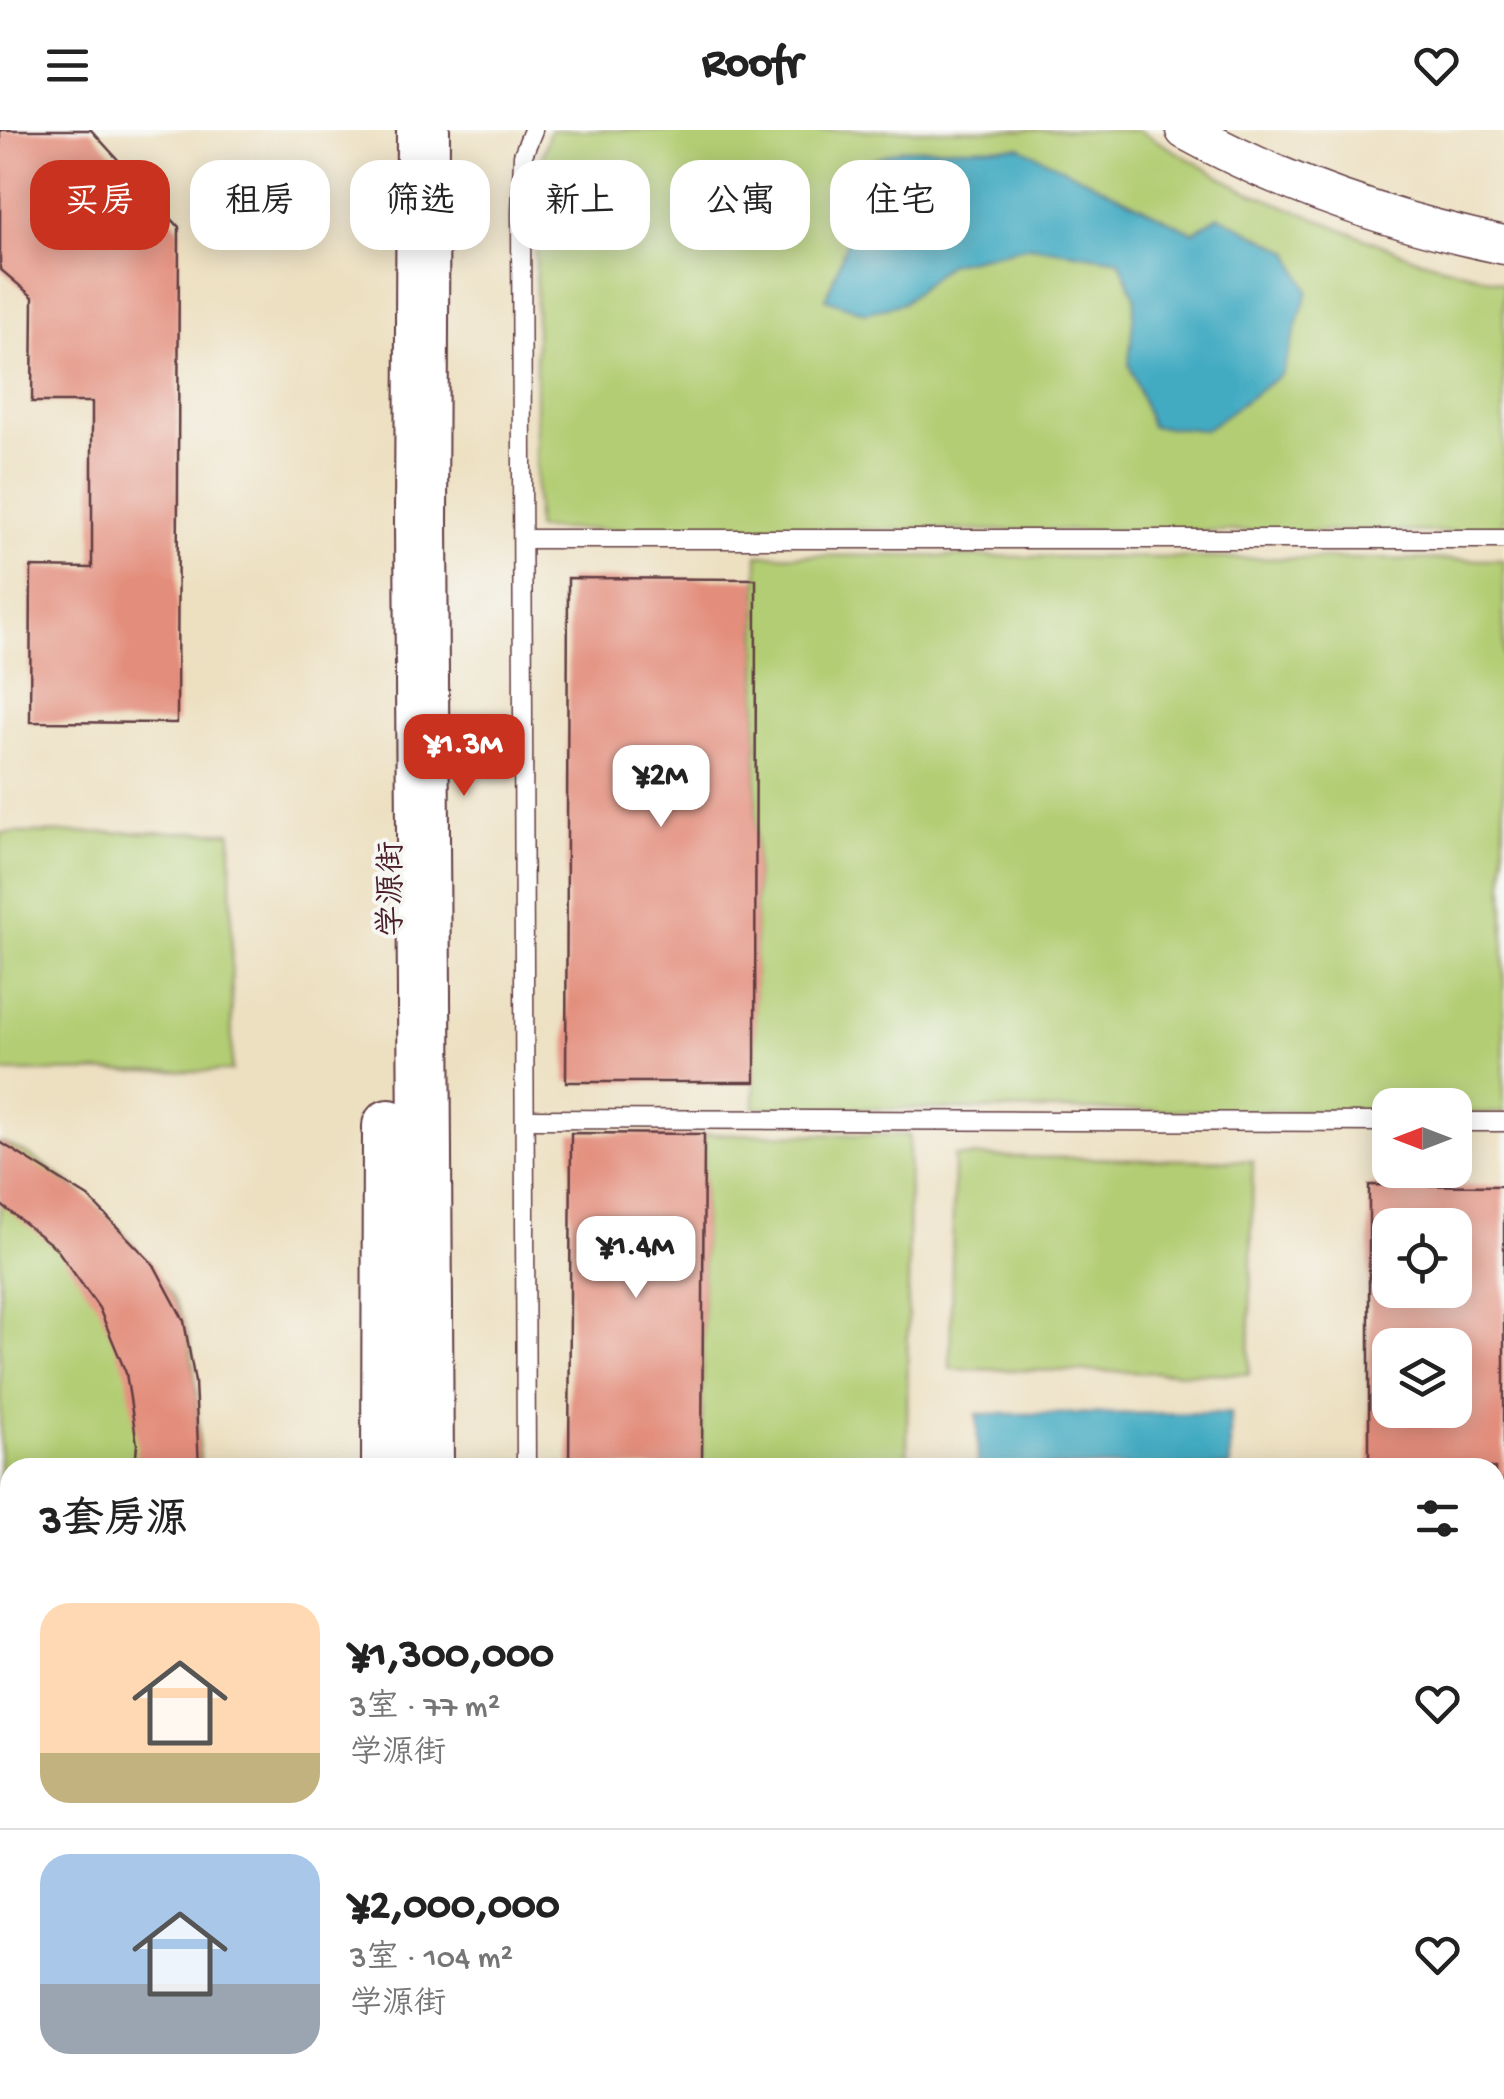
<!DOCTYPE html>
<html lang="zh">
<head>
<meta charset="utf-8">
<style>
  body { margin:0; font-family:"Gochi Hand","LXGW WenKai TC",sans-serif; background:#f2f2f2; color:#222; height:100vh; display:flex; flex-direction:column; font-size:38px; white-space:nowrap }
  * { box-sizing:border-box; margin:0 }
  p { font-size:32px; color:#767676 }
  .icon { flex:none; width:55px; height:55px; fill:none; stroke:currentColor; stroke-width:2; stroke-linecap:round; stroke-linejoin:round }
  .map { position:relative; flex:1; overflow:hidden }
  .side { position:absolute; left:0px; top:1328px; width:1505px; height:642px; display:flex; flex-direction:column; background:#fff; border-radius:30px 30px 0 0; box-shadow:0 5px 25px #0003 }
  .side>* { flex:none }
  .banner { position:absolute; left:30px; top:30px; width:1000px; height:90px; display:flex; gap:20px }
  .needle { width:65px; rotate:270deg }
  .tools { position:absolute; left:1372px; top:958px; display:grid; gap:20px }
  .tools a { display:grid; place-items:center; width:100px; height:100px; border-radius:20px; background:#fff; box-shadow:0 5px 25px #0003; font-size:50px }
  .price { position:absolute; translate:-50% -85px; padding:0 22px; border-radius:20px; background:#fff; color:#222; font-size:32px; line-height:65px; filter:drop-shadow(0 2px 5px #0008) }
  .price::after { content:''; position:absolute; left:50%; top:60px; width:30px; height:22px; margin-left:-15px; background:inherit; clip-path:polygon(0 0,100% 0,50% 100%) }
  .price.on { background:#c8321e; color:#fff }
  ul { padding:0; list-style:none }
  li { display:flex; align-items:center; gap:30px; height:250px; padding:0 40px }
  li+li { border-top:2px solid #e0e0e0 }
  li span { display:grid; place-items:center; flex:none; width:280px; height:200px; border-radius:30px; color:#555 }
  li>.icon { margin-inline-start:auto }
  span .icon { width:120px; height:120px; fill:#fffc; stroke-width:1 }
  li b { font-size:42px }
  h2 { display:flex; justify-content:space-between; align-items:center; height:120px; padding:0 40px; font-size:42px }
  .tag { padding:0 35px; border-radius:30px; background:#fff; box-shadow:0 5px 25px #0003; font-size:35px; line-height:90px }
  .tag.on { background:#c8321e; color:#fff }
  header { display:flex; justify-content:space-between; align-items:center; height:130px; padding:0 40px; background:#fff; font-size:45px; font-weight:700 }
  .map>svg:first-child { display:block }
</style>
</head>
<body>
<header><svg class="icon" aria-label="menu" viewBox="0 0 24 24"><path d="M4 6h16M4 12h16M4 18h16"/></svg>Roofr<svg class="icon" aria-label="heart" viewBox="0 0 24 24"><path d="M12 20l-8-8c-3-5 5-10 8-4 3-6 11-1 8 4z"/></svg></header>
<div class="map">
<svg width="1504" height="1969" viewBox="0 0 1504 1969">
  <rect width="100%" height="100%" fill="#f6f6f2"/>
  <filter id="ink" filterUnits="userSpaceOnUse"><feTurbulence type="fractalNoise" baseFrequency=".01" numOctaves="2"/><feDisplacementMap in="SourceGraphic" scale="20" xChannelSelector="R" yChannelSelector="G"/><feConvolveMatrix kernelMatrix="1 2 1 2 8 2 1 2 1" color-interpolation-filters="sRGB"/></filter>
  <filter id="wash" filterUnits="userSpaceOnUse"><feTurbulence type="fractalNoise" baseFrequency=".0048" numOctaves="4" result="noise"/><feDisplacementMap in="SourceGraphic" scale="40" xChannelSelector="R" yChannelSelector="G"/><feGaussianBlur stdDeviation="2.25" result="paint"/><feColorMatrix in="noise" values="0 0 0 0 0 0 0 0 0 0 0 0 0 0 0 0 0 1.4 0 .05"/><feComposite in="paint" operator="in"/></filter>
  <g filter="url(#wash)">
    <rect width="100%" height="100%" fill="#ede0c1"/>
    <g fill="#b2cd73" stroke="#7e764f" stroke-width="2.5">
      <polygon points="550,0 1138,0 1242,59 1414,128 1504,153 1504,402 536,399 536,49"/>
      <polygon points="758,425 1504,430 1504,983 1455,983 1455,975 1390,975 1390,982 754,978"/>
      <polygon points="231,702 232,941 0,942 0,703"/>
      <polygon points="704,1004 909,1005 907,1337 702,1337"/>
      <path d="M0 1012C61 1032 163 1131 184 1192 198 1235 197 1285 200 1330L199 1338H10V1609L0 1615Z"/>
      <polygon points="954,1026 1253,1031 1249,1244 950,1239"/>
    </g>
    <g fill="#43abc2" stroke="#466576" stroke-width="2.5">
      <polygon points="1020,17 1193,102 1219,86 1290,122 1308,161 1282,244 1205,300 1151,296 1129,234 1135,167 1119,130 1030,116 948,134 903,173 865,183 826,169 849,106 850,37 903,19"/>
      <polygon points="1230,1283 1230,1337 978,1337 977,1284"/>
    </g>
    <g id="blocks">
      <g fill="#e38d7b" fill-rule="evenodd">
        <polygon points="0,0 91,0 179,97 177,593 30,592 31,437 92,438 92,272 32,272 33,167 0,139"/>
        <polygon points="568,448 756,449 755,952 566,952"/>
        <polygon points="571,1003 704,1004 702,1338 569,1338"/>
        <polygon points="0,1012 88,1067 154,1135 184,1191 195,1252 199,1338 135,1338 137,1314 126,1243 99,1178 56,1118 0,1074"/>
        <path d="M1369 1055 1504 1056V1595H1495V1338H1369ZM1390 1095H1455V1160H1390ZM1390 1215H1455V1280H1390Z"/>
        <polygon points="10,1548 10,1609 0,1615 0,1553"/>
      </g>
    </g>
  </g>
  <g filter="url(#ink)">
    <use href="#blocks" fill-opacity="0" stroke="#623c42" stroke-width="2.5"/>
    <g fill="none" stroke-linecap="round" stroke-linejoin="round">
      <defs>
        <g id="service">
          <polyline points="523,409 1504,409"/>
          <polyline points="525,989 1390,992"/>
          <polyline points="1455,992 1504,992"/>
          <polyline points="526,1338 521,82 523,25 533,0"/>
          <polyline points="1495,1632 1504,1632"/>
          <polyline points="0,1909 10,1909"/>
          <polyline points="0,1955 20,1968 254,1969"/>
        </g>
        <g id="minor">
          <path d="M1185 0C1285 55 1392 92 1504 115"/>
          <polyline points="0,1752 10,1752"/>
          <polyline points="1495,1756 1504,1756"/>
        </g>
        <g id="secondary">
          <polyline points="423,0 421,391 427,1338"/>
          <polyline points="388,1338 389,996"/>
          <polyline points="386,1969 386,1960"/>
          <polyline points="429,1969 429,1960"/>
        </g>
      </defs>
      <use href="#service" stroke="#623c42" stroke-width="21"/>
      <use href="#minor" stroke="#623c42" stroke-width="41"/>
      <use href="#secondary" stroke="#623c42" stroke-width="56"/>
      <use href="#service" stroke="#fff" stroke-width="18"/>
      <use href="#minor" stroke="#fff" stroke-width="38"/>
      <use href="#secondary" stroke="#fff" stroke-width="52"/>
    </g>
  </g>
  <g text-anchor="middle" stroke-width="8" stroke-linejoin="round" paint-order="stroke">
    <g font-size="32" fill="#4a1f2b" stroke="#f6f6f2">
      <text transform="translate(389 759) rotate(-90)" y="11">学源街</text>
    </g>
  </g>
</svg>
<div class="tools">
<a><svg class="needle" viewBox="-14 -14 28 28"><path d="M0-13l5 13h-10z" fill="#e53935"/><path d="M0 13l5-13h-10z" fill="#767676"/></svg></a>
<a><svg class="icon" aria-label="locate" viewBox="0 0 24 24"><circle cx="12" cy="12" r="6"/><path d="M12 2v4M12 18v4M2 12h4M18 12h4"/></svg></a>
<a><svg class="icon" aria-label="layers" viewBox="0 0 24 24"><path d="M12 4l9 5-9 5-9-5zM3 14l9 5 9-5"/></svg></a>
</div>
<b class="price on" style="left:464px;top:669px">¥1.3M</b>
<b class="price" style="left:661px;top:700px">¥2M</b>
<b class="price" style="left:636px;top:1171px">¥1.4M</b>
<div class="banner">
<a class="tag on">买房</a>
<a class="tag">租房</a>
<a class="tag">筛选</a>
<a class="tag">新上</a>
<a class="tag">公寓</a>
<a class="tag">住宅</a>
</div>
<section class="side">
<h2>3套房源<svg class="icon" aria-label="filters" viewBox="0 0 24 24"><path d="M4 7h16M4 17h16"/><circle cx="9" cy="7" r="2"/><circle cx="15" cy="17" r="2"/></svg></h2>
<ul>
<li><span style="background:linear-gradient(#ffd9b3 75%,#c2b280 0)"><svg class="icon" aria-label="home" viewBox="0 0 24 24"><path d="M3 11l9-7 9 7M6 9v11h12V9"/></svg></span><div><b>¥1,300,000</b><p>3室 · 77 m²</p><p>学源街</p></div><svg class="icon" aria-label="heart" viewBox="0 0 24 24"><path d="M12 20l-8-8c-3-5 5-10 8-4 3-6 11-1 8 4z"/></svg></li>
<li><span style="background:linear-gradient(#a9c7e8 65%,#9aa5b1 0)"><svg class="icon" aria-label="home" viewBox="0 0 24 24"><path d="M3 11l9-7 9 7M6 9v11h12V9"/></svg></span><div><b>¥2,000,000</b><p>3室 · 104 m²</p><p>学源街</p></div><svg class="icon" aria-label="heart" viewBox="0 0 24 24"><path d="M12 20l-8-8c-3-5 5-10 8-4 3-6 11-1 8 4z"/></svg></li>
</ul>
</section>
</div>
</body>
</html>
